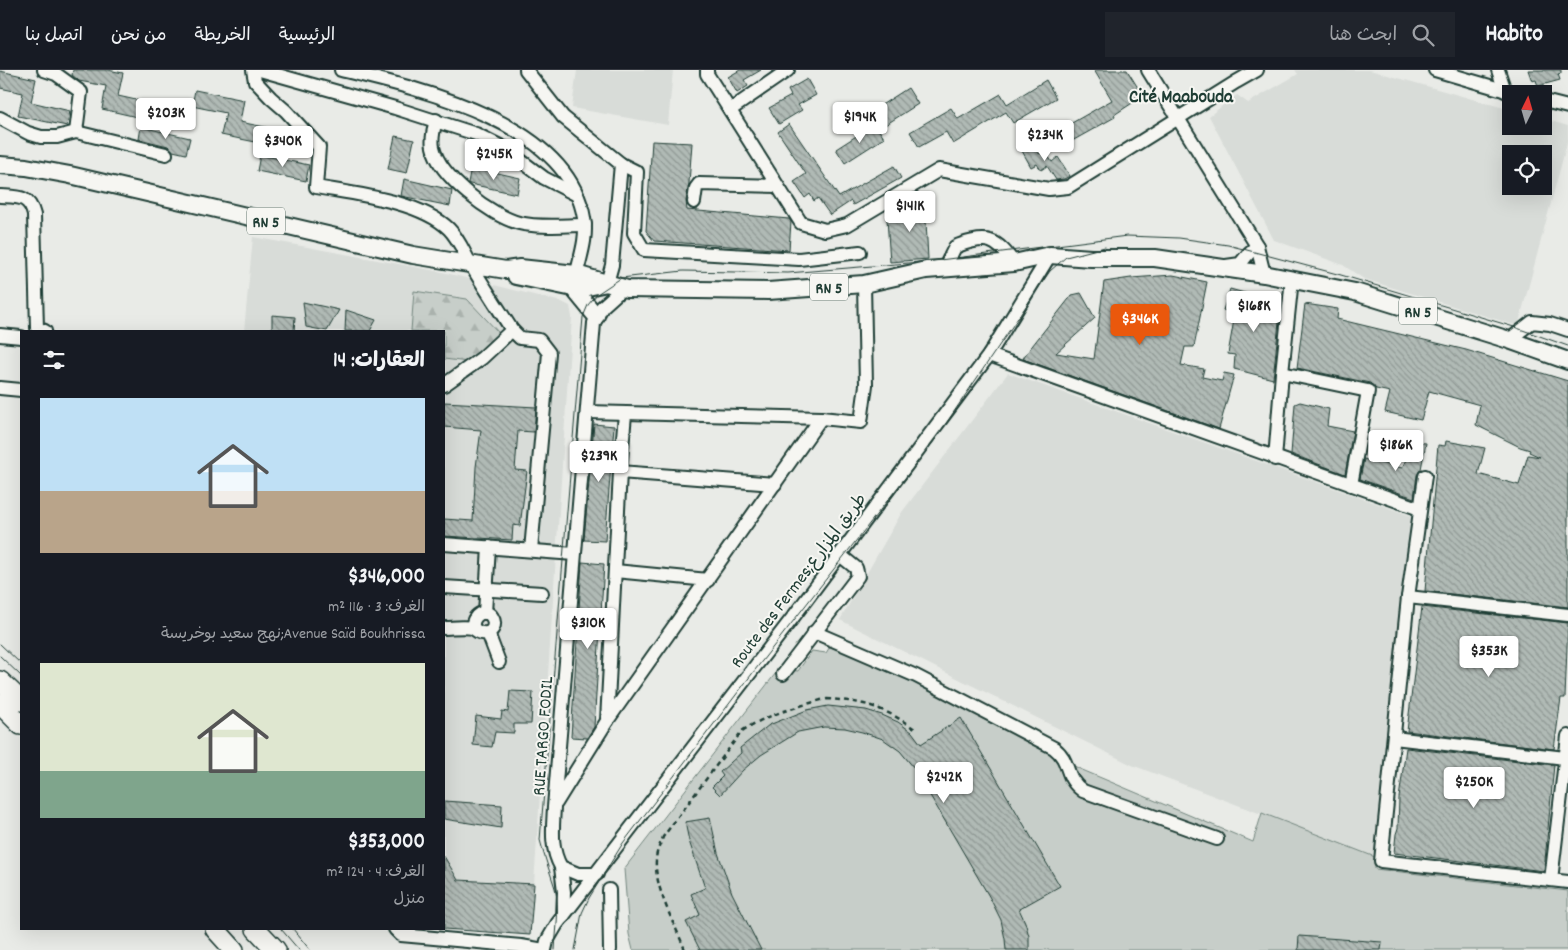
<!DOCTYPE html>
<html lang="ar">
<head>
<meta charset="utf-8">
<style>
  body { margin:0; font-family:Dekko,"Playpen Sans Arabic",sans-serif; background:#20242c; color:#f1f3f6; direction:rtl; height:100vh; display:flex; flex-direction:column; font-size:19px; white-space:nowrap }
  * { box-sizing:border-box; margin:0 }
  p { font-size:16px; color:#9ea1a6 }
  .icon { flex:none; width:28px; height:28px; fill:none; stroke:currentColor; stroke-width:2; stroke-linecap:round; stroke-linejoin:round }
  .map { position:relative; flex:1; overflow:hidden; direction:ltr }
  .side { position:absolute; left:20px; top:260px; width:425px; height:600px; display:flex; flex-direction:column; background:#171b24; border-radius:0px; box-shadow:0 5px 20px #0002; direction:rtl }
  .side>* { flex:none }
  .needle { width:32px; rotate:5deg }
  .fabs { position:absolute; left:1502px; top:15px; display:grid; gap:10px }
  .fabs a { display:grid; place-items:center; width:50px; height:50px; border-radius:0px; background:#171b24; box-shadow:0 5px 20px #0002; font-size:25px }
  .price { position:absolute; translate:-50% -42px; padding:0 11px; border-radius:5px; background:#fff; color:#222; font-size:16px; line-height:32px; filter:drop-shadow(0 1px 2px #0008) }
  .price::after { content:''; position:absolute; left:50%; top:30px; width:15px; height:11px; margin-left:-8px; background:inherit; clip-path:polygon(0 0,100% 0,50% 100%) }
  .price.current { background:#ea580c; color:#fff }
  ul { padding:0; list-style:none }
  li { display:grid; align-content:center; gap:10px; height:265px; padding:0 20px }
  li span { display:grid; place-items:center; height:155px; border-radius:0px; color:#555 }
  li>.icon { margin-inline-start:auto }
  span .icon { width:90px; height:90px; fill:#fffc; stroke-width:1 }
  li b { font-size:21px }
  h2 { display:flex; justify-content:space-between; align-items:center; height:60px; padding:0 20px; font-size:21px }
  header { display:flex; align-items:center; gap:30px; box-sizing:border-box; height:70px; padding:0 25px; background:#171b24; border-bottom:1px solid #363941 }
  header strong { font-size:24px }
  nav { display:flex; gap:28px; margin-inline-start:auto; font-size:18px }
  .search { width:350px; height:45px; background:#20242c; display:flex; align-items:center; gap:12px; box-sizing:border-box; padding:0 18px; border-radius:0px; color:#9ea1a6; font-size:19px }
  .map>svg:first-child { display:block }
</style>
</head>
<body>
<header>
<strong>Habito</strong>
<div class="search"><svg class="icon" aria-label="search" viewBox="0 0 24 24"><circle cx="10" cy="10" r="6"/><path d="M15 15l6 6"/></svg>ابحث هنا</div>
<nav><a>الرئيسية</a><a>الخريطة</a><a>من نحن</a><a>اتصل بنا</a></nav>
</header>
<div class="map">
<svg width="1568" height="880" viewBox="0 0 1568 880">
  <defs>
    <pattern id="forest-firs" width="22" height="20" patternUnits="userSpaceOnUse" patternTransform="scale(1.25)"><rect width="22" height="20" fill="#c7cec9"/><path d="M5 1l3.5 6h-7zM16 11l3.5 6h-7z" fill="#aab2ad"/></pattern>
    <pattern id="building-back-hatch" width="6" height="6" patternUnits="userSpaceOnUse" patternTransform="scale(1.25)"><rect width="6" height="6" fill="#b0bab5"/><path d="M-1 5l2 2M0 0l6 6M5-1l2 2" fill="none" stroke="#8f9894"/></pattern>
  </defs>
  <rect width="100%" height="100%" fill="#e9ebe7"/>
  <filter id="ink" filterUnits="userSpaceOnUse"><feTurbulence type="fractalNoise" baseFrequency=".02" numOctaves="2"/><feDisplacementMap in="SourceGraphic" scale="10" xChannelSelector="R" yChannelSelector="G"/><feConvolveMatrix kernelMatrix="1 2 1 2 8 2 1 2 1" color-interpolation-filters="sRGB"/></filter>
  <g filter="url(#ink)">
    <g fill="#d8dcd8" fill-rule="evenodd">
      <polygon points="577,0 673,0 668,55 572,38"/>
      <path d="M1295 0H1370L1511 40V56H1544V49L1568 56V69L1518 256 1364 209 1343 195 1274 170 1209 46 1237 25 1248 33 1298 4ZM1511 84H1544V116H1511Z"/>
      <polygon points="253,167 442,202 562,232 570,236 572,247 534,814 458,810 444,783 444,261 244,261"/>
      <polygon points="1008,303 1412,446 1375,787 1132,695 840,550 902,442"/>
    </g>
    <polygon fill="url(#forest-firs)" stroke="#73867e" points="414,221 467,229 500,264 468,292 444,289 444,261 411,261"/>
    <polygon fill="#c7cec9" stroke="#73867e" points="831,575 914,611 1080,699 1253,772 1262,743 1375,787 1375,799 1568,821 1568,880 633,880 629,864 624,799 779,599 798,601 812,581 826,583"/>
    <g fill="url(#building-back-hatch)" stroke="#1f3d34">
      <polygon points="73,0 108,0 123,3 118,26 154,34 150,50 102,39 106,16 79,11 72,5"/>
      <polygon points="740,0 761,0 744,10 748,16 737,23 728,7"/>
      <polygon points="1094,0 1127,0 1143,26 1114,45 1115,47 1072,71 1063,58 1112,30"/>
      <polygon points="1528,0 1561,0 1561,3 1558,4 1560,10 1538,16 1536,10 1532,11"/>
      <polygon points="0,1 36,9 31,32 70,41 67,56 18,46 23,23 0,18"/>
      <polygon points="807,9 816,25 798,35 802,40 779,54 769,38 791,26 788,20"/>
      <polygon points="1046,10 1056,28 1013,53 1006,42 953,74 946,62 919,77 910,62 951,38 958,49 1001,24 1007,34"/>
      <polygon points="908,18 918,34 879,59 869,43"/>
      <polygon points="195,20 244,30 240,52 274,59 270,75 221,65 226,43 192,36"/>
      <polygon points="789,54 839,127 894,96 901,108 853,135 851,131 830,145 818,128 814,131 810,124 805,128 794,112 806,104 778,62"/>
      <polygon points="875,54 884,68 845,93 836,79"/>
      <polygon points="141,57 190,68 186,84 173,81 168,76 139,69"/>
      <polygon points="395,66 414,70 407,103 388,99"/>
      <polygon points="652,71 692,73 689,113 686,131 687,140 789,149 791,152 789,180 654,171 646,161"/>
      <polygon points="1032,72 1039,84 1045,81 1052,92 1058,87 1070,106 1064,109 1056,110 1047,96 1041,100 1037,94 1031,97 1021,79"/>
      <polygon points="260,85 309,95 306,111 257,101"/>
      <polygon points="471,97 520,108 517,124 470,114 468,113"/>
      <polygon points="404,109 452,120 450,136 401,126"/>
      <polygon points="930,126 932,150 926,151 928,189 890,192 887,149"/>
      <polygon points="1173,205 1207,212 1194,277 1185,277 1181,295 1204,299 1202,307 1222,311 1224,303 1234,305 1219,359 1023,289 1025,285 1072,225 1081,223 1095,248 1056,283 1094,289 1104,212 1131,208"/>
      <polygon points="1230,219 1281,233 1273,309 1234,299 1235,285 1228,284 1235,244 1223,240"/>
      <polygon points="303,232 339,240 327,261 306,257"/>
      <polygon points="1305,234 1338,239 1337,249 1466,280 1568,311 1568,537 1425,521 1438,375 1445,376 1446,371 1485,378 1478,404 1519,415 1528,385 1540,387 1529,382 1530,380 1520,377 1476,355 1480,335 1429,321 1421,350 1385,342 1390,322 1376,319 1370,313 1297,298"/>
      <polygon points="346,240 376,250 370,261 345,261"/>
      <polygon points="272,245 295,247 294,261 272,261"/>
      <polygon points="444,332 536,337 534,362 518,361 515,400 527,401 520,456 513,455 512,470 444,466 444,449 473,451 476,397 481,360 444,357"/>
      <polygon points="1300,332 1329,339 1327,356 1353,361 1345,404 1291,384 1295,334"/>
      <polygon points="594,354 614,356 605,471 584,470"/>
      <polygon points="1414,372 1426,373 1421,399 1417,405 1414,428 1360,409 1364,389 1402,398"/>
      <polygon points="582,492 604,494 594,657 587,668 571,667"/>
      <polygon points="1422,537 1568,553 1565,628 1561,628 1554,679 1407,661"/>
      <polygon points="510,621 533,622 531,654 514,654 514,663 495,662 492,677 473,675 476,646 501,649 502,641 508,642"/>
      <polygon points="828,636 866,640 882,645 898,652 912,662 921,674 961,648 1060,816 1019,839 1025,852 1029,866 1029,880 1006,880 1005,869 1001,850 990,828 914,698 900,681 883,669 862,662 845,658 824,657 798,662 761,685 743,700 720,725 712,717 723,706 720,702 741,683 740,678 769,655 807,640"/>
      <polygon points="1406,678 1554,695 1544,801 1394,783 1396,764 1398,758 1399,728"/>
      <polygon points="444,731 502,735 501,758 444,749"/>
      <polygon points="710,748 718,783 732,823 761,880 700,880 686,852 700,845 691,824 705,818 689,771 685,752"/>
      <polygon points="444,786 458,810 534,814 530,865 444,859"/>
      <polygon points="1299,866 1382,872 1381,880 1298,880"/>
    </g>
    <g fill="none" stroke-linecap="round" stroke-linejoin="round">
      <defs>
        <g id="minor">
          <polyline points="44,0 56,4 81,22 76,62"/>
          <path d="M253 0 255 11 271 28 286 41 319 77 316 117C355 124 420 131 449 159 459 169 464 183 471 195 484 217 498 238 512 260L482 288 444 315"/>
          <polyline points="260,0 395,38 476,64 504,78 544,108 577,125"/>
          <path d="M341 0C420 19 568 52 584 148 588 169 579 190 575 211"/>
          <polyline points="526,0 563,47 621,94 612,195 607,213"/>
          <polyline points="707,0 707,4 801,153 825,160 847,155 939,100 1049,119 1068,117 1236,12 1257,0"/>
          <polyline points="1148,0 1257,176 1264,204"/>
          <polyline points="1435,0 1517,24"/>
          <polyline points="1498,0 1505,21"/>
          <polyline points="1544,31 1568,37"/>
          <polyline points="730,40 788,0"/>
          <polyline points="0,48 28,63 41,67 57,67 76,62 166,84"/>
          <path d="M436 50C434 58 431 68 433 77 439 106 491 146 519 153 540 158 564 155 585 155"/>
          <polyline points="621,94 637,102 634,163 644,180 799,189 860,182"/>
          <path d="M0 126C18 127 29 125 34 145L37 258 45 261"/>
          <polyline points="694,132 696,118 699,114 777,116"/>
          <polyline points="1226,196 1240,194 1249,183 1257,176"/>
          <path d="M944 199 955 177C963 173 981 168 990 171 1000 174 1008 185 1014 193"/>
          <polyline points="512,260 520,268 539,270 549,283 531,480"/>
          <polyline points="0,265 21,267"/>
          <polyline points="1509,270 1532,252 1550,254 1568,260"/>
          <polyline points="989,285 1420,439"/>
          <polyline points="1282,303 1368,321 1351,415"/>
          <polyline points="0,318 21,320"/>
          <polyline points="588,342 821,348 861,352 866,315 864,214"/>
          <polyline points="1275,389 1282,303 1292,209"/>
          <polyline points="620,402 775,414"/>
          <polyline points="1425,406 1408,527 1381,791 1568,812"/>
          <polyline points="444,474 574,484"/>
          <polyline points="615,501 708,510"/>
          <polyline points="444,517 542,523"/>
          <polyline points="1408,527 1568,545"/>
          <polyline points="485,543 489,477"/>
          <path d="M444 558C451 558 466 556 472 558 475 559 478 563 482 563 492 565 497 555 492 547 486 537 471 545 473 558"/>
          <path d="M814 562 916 606 1054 678C1072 692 1063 707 1083 721L1217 769"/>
          <polyline points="488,563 499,592"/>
          <polyline points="783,604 858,506 856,498 840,485"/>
          <polyline points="607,651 620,402 625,344"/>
          <polyline points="1394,668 1565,688"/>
          <polyline points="556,733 607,651 821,348"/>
          <polyline points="561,797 564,822 563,847"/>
          <path d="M597 804H578L561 797C550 778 553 757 554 737L594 253 602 237 622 219"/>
          <polyline points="1551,810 1568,666"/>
          <polyline points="609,820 610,880"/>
          <polyline points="395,859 401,865 521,876 544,880"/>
          <polyline points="545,880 547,871 557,854 794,546 989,285 1050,185"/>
        </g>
        <g id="major">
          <polyline points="0,95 26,97 70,105 413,185 506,200 520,198 576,204 627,219 768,221 864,214 926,200 1014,193 1050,185 1091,188 1155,188 1264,204 1355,222 1509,270 1568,291"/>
          <polyline points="516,206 578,219 607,213"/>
          <polyline points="573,218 596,246"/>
        </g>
        <g id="highway">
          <polyline points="0,611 21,631"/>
          <polyline points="0,634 21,655"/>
          <polyline points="215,859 234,880"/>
          <polyline points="256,859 276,880"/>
        </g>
      </defs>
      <use href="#minor" stroke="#1f3d34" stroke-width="16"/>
      <use href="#major" stroke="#1f3d34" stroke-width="20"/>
      <use href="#highway" stroke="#1f3d34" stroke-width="22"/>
      <path stroke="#1f3d34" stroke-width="2.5" stroke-dasharray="5 4" stroke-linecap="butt" d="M685 880C675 854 654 818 656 790 656 782 660 775 663 767L742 661C766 645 793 638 821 630L827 629C864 631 886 638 916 660"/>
      <use href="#minor" stroke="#f6f6f2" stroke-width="12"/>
      <use href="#major" stroke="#f6f6f2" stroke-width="16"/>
      <use href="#highway" stroke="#f6f6f2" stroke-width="19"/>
      <g stroke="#1f3d34" stroke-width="1">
        <polyline points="0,574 21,594"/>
        <polyline points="0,586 21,606"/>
        <polyline points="281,859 299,880"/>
        <polyline points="293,859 310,880"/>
        <path d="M555 880C556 860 560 838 555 818 550 802 544 786 540 770L583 247 588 235 597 224 621 208 683 201 788 203 932 191 1127 166 1179 168 1228 175 1341 205 1514 257 1568 276"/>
        <polyline points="575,880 582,843 589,828 623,773 755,600 934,371 1050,201 1066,187 1105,177"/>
      </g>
    </g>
  </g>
  <g text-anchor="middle" stroke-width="4" stroke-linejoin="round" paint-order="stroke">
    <g fill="#f6f6f2" stroke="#60746d" stroke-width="1">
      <rect x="247" y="137.5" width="38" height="27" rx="4"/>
      <rect x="810" y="203.5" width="38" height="27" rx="4"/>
      <rect x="1399" y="227.5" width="38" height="27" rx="4"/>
    </g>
    <g font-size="16" font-weight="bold" fill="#1f3d34">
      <text x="266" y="157">RN 5</text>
      <text x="829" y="223">RN 5</text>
      <text x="1418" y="247">RN 5</text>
    </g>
    <g font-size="18" fill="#1f3d34" stroke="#f6f6f2">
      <text transform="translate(798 510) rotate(-53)" y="6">Route des Fermes;طريق المزارع</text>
      <text transform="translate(542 666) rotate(-86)" y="6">RUE TARGO FODIL</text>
    </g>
    <g font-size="19" font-weight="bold" fill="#1f3d34" stroke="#f6f6f2">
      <text x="1181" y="32">Cité Maabouda</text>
    </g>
  </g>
</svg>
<div class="fabs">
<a><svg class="needle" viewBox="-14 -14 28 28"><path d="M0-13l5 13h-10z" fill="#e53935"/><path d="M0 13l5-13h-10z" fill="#9ea1a6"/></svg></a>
<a><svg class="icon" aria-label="locate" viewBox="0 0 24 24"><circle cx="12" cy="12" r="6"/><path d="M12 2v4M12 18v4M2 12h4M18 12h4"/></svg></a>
</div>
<b class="price" style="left:166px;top:70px">$203K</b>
<b class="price" style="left:860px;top:74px">$194K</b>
<b class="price" style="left:1045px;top:92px">$234K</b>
<b class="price" style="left:283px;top:98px">$340K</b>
<b class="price" style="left:494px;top:111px">$245K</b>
<b class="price" style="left:910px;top:163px">$141K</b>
<b class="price" style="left:1254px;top:263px">$168K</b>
<b class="price current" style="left:1140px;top:276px">$346K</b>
<b class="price" style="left:1396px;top:402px">$186K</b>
<b class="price" style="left:599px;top:413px">$239K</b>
<b class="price" style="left:588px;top:580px">$310K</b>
<b class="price" style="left:1489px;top:608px">$353K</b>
<b class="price" style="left:944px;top:734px">$242K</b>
<b class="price" style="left:1474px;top:739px">$250K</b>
<section class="side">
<h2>العقارات: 14<svg class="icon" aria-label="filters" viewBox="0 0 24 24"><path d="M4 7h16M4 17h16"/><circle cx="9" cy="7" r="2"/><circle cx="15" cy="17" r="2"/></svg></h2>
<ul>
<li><span style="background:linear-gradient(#bfe0f5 60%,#b9a48a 0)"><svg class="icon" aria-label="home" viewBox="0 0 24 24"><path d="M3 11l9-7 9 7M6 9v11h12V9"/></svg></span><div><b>$346,000</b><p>الغرف: 3 · 116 m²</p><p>Avenue Saïd Boukhrissa;نهج سعيد بوخريسة</p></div></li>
<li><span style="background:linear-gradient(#dfe7d0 70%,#7fa58c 0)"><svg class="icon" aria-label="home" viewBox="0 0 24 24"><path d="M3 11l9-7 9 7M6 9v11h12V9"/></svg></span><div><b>$353,000</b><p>الغرف: 4 · 124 m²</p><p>منزل</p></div></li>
</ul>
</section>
</div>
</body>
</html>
